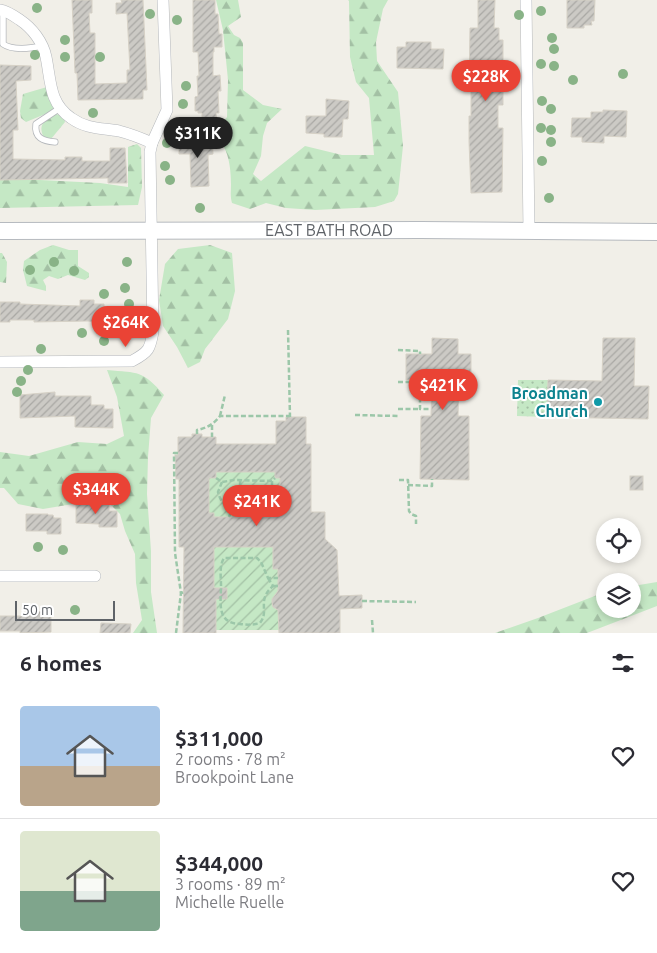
<!DOCTYPE html>
<html lang="en">
<head>
<meta charset="utf-8">
<style>
  body { margin:0; font-family:Ubuntu,sans-serif; background:#f2f2f3; color:#2b2b33; height:100vh; display:flex; flex-direction:column; font-size:19px; white-space:nowrap }
  * { box-sizing:border-box; margin:0 }
  p { font-size:16px; color:#7c7c81 }
  .icon { flex:none; width:28px; height:28px; fill:none; stroke:currentColor; stroke-width:2; stroke-linecap:round; stroke-linejoin:round }
  .map { position:relative; height:633px; overflow:hidden }
  .side { display:flex; flex-direction:column; background:#fff; flex:1 }
  .side>* { flex:none }
  .buttons { position:absolute; left:596px; top:518px; display:grid; gap:10px }
  .buttons a { display:grid; place-items:center; width:45px; height:45px; border-radius:50%; background:#fff; box-shadow:0 2px 8px #0003; font-size:25px }
  .scale { position:absolute; left:15px; bottom:12px; width:100px; box-sizing:border-box; padding-left:5px; border:2px solid #5f6368; border-top:0; font-size:14px; line-height:18px; white-space:nowrap; color:#5f6368; -webkit-text-stroke:4px #fff; paint-order:stroke }
  .price { position:absolute; translate:-50% -42px; padding:0 11px; border-radius:18px; background:#ea4335; color:#fff; font-size:16px; line-height:32px; filter:drop-shadow(0 1px 2px #0008) }
  .price::after { content:''; position:absolute; left:50%; top:30px; width:15px; height:11px; margin-left:-8px; background:inherit; clip-path:polygon(0 0,100% 0,50% 100%) }
  .price.current { background:#222; color:#fff }
  ul { padding:0; list-style:none }
  li { display:flex; align-items:center; gap:15px; height:125px; padding:0 20px }
  li+li { border-top:1px solid #e1e1e2 }
  li span { display:grid; place-items:center; flex:none; width:140px; height:100px; border-radius:5px; color:#555 }
  li>.icon { margin-inline-start:auto }
  span .icon { width:60px; height:60px; fill:#fffc; stroke-width:1 }
  li b { font-size:21px }
  h2 { display:flex; justify-content:space-between; align-items:center; height:60px; padding:0 20px; font-size:21px }
  .map>svg:first-child { display:block }
</style>
</head>
<body>
<div class="map">
<svg width="657" height="633" viewBox="0 0 657 633">
  <defs>
    <pattern id="grass-dots" width="8" height="8" patternUnits="userSpaceOnUse" patternTransform="scale(1.25)"><rect width="8" height="8" fill="#c5e8c5"/><path d="M2 2h.1M6 6h.1" fill="none" stroke="#a3c0a4" stroke-width="1.8" stroke-linecap="round"/></pattern>
    <pattern id="forest-firs" width="22" height="20" patternUnits="userSpaceOnUse" patternTransform="scale(1.25)"><rect width="22" height="20" fill="#c5e8c5"/><path d="M5 1l3.5 6h-7zM16 11l3.5 6h-7z" fill="#a3c0a4"/></pattern>
    <pattern id="garden-furrows" width="10" height="10" patternUnits="userSpaceOnUse" patternTransform="scale(1.25)"><rect width="10" height="10" fill="#c5e8c5"/><path d="M-1 1l2-2M0 10L10 0M9 11l2-2" fill="none" stroke="#a3c0a4"/></pattern>
    <pattern id="building-hatch" width="6" height="6" patternUnits="userSpaceOnUse" patternTransform="scale(1.25)"><rect width="6" height="6" fill="#cccac5"/><path d="M-1 1l2-2M0 6l6-6M5 7l2-2" fill="none" stroke="#a9a8a4"/></pattern>
  </defs>
  <rect width="100%" height="100%" fill="#f1efe8"/>
  <polygon fill="url(#grass-dots)" points="518,380 548,380 547,417 517,416"/>
  <g fill="url(#forest-firs)">
    <path d="M216 0H238L241 17 228 26 234 35 240 38 243 43V90L263 105 282 109 267 123 263 136 261 156 253 174 261 181 305 146 342 155H374L369 98 356 82 350 57 349 1 348 0H388L383 9 376 42 377 61 398 92 403 146 398 194 394 201 375 207 315 210 286 208 266 203 250 209 232 203C230 196 231 191 231 184 231 170 229 145 215 138 208 134 200 134 192 133L220 126 227 117 228 80 223 30Z"/>
    <polygon points="47,87 55,110 26,122 21,118 20,111 23,94"/>
    <path d="M56 114 63 116 65 122 51 139 45 140C37 125 43 121 56 114Z"/>
    <polygon points="137,144 141,148 142,187 138,205 0,208 0,178 100,183 128,187 128,147"/>
    <polygon points="53,245 69,250 78,250 78,266 89,273 89,277 85,280 68,275 58,279 49,276 43,280 46,286 46,291 27,286 23,270 24,261 40,250"/>
    <polygon points="210,245 232,253 235,291 228,319 205,349 200,362 188,368 177,347 163,326 159,300 165,264 178,249"/>
    <polygon points="0,253 2,253 7,262 6,283 0,282"/>
    <path d="M107 370C139 373 142 370 164 395L151 418 148 457 147 494 151 551V592L157 633H133L142 620 136 583 135 554 125 531 120 514 110 504 79 503 43 509 18 504 4 488H0V452L29 456 78 442 107 444 124 436 117 397Z"/>
    <polygon points="657,582 657,606 587,633 495,633 538,618 605,592 605,609 632,609 633,586"/>
  </g>
  <g fill="url(#garden-furrows)">
    <polygon points="216,472 275,472 275,478 280,478 280,512 273,512 273,517 214,517 214,513 209,513 209,478 216,478"/>
    <path d="M214 547H273V569H278V594L272 599C272 605 273 607 278 610L283 630H216V599H227V588H214Z"/>
  </g>
  <g fill="url(#building-hatch)" stroke="#d6d1c6" fill-rule="evenodd">
    <polygon points="72,0 92,0 92,13 89,13 90,33 95,33 95,84 127,83 127,70 130,70 127,13 116,14 116,3 122,3 121,0 143,0 147,90 143,90 143,99 78,100 77,73 75,73"/>
    <polygon points="193,0 215,0 215,14 218,14 219,34 222,34 222,47 214,47 214,52 213,52 213,76 220,75 221,91 218,91 219,113 216,113 217,124 202,125 202,113 198,113 198,111 195,111 195,97 198,96 197,76 199,76 198,52 193,52"/>
    <polygon points="478,0 495,0 494,28 499,28 499,40 503,40 503,105 498,105 498,128 503,128 502,192 471,193 469,141 469,116 471,116 471,87 469,87 470,28 478,28"/>
    <polygon points="567,0 595,0 594,21 591,21 592,25 584,25 584,28 567,28"/>
    <polygon points="406,42 431,42 431,49 444,49 443,69 397,68 397,47 406,47"/>
    <polygon points="0,65 31,66 31,80 16,81 18,130 13,130 13,159 65,160 65,157 82,157 82,161 110,161 110,148 125,148 127,183 108,183 108,178 0,180"/>
    <polygon points="326,99 349,101 348,119 343,119 342,137 324,137 324,134 306,133 306,116 326,116"/>
    <polygon points="603,110 627,111 626,137 604,136 604,143 582,142 582,137 571,137 572,118 591,118 591,112 603,112"/>
    <polygon points="212,137 213,154 208,155 209,186 191,187 190,154 179,154 179,140"/>
    <polygon points="80,300 94,300 94,304 104,304 104,307 108,307 108,311 118,311 118,324 103,324 103,322 88,321 34,322 34,320 10,320 10,322 0,322 0,302 20,302 20,304 80,306"/>
    <polygon points="432,338 458,339 458,354 471,354 471,381 459,381 458,416 469,416 469,480 420,479 421,416 431,416 432,380 406,380 406,354 432,354"/>
    <polygon points="603,338 635,338 634,386 649,386 648,419 547,417 548,380 602,381"/>
    <polygon points="55,392 55,396 91,396 91,405 104,405 104,409 113,409 113,428 75,427 75,416 20,418 20,395"/>
    <path d="M286 417H306V444H311V512H325V539L337 550 339 596 362 595V608L340 609V633H279L278 610 273 607 272 603V599L278 591V569H273V547H214V588H227V599H216V633H183L184 547H179V479H176L175 455H178V437H192V434H202V437H216V444H276V421H286ZM216 472H275V478H280V512H273V517H214V513H209V478H216Z"/>
    <rect x="630" y="476" width="13" height="14"/>
    <polygon points="76,504 109,505 109,511 117,511 117,527 99,527 99,524 76,523"/>
    <polygon points="26,514 48,514 48,515 53,515 54,518 61,518 61,534 47,534 47,531 26,531"/>
    <polygon points="51,611 51,632 20,633 20,631 0,631 0,616 29,616 29,612"/>
    <polygon points="101,623 131,624 130,633 100,633"/>
  </g>
  <g fill="none" stroke-linecap="round" stroke-linejoin="round">
    <defs>
      <g id="lane">
        <path d="M3 10V44C13 51 31 48 43 46"/>
        <path d="M55 142C43 141 34 138 36 124L60 108"/>
      </g>
      <g id="street">
        <polyline points="526,0 529,232"/>
        <path d="M0 10C7 11 14 16 20 20 32 28 43 42 46 57 51 81 49 103 71 118 86 129 102 128 119 131 131 134 141 138 152 143"/>
        <path d="M0 362 132 361C149 352 150 349 153 332L150 152 152 143 167 110 163 0"/>
        <polyline points="0,576 95,576"/>
      </g>
      <polyline id="secondary" points="0,231 421,230 657,232"/>
    </defs>
    <use href="#lane" stroke="#b5b8bc" stroke-width="7"/>
    <use href="#street" stroke="#b5b8bc" stroke-width="12"/>
    <use href="#secondary" stroke="#b6babf" stroke-width="18"/>
    <g stroke="#9cc7a9" stroke-width="2.5" stroke-dasharray="5 2.5" stroke-linecap="butt">
      <polyline points="288,330 290,417"/>
      <polyline points="398,350 420,351 420,354"/>
      <polyline points="398,382 420,382 420,409 431,409"/>
      <polyline points="398,409 420,409"/>
      <polyline points="355,415 398,416"/>
      <polyline points="220,416 225,395"/>
      <polyline points="212,425 212,437"/>
      <path d="M197 434V430C207 428 214 424 220 416H290"/>
      <polyline points="178,453 174,453 175,553 181,593"/>
      <polyline points="216,478 222,482 234,480 272,481 275,478"/>
      <polyline points="240,480 241,510"/>
      <polyline points="399,480 408,480 409,511 411,514 416,516 416,524"/>
      <polyline points="272,481 272,502"/>
      <path d="M222 482 218 492C225 520 252 508 272 502L280 512"/>
      <polyline points="408,485 432,486 432,479"/>
      <polyline points="229,517 232,509"/>
      <path d="M268 578 273 586C256 601 270 610 260 623 253 625 247 625 240 624 216 623 221 603 221 585 221 577 219 566 224 558H257L261 562 268 578H278"/>
      <polyline points="273,586 278,586"/>
      <polyline points="362,601 416,602"/>
      <polyline points="372,620 373,633"/>
      <polyline points="176,633 181,593 185,592"/>
    </g>
    <use href="#lane" stroke="#fff" stroke-width="5.5"/>
    <use href="#street" stroke="#fff" stroke-width="11"/>
    <use href="#secondary" stroke="#fff" stroke-width="16"/>
  </g>
  <g fill="#89b387">
    <circle cx="37" cy="8" r="5"/>
    <circle cx="541" cy="11" r="5"/>
    <circle cx="150" cy="14" r="5"/>
    <circle cx="519" cy="15" r="5"/>
    <circle cx="177" cy="20" r="5"/>
    <circle cx="552" cy="38" r="5"/>
    <circle cx="65" cy="40" r="5"/>
    <circle cx="554" cy="49" r="5"/>
    <circle cx="35" cy="55" r="5"/>
    <circle cx="65" cy="57" r="5"/>
    <circle cx="100" cy="57" r="5"/>
    <circle cx="541" cy="64" r="5"/>
    <circle cx="554" cy="66" r="5"/>
    <circle cx="623" cy="74" r="5"/>
    <circle cx="573" cy="80" r="5"/>
    <circle cx="186" cy="86" r="5"/>
    <circle cx="542" cy="101" r="5"/>
    <circle cx="183" cy="104" r="5"/>
    <circle cx="551" cy="109" r="5"/>
    <circle cx="93" cy="113" r="5"/>
    <circle cx="541" cy="128" r="5"/>
    <circle cx="551" cy="130" r="5"/>
    <circle cx="551" cy="142" r="5"/>
    <circle cx="167" cy="143" r="5"/>
    <circle cx="542" cy="161" r="5"/>
    <circle cx="165" cy="166" r="5"/>
    <circle cx="170" cy="180" r="5"/>
    <circle cx="549" cy="198" r="5"/>
    <circle cx="200" cy="208" r="5"/>
    <circle cx="54" cy="262" r="5"/>
    <circle cx="127" cy="262" r="5"/>
    <circle cx="30" cy="270" r="5"/>
    <circle cx="74" cy="271" r="5"/>
    <circle cx="125" cy="288" r="5"/>
    <circle cx="104" cy="294" r="5"/>
    <circle cx="129" cy="304" r="5"/>
    <circle cx="82" cy="333" r="5"/>
    <circle cx="127" cy="333" r="5"/>
    <circle cx="104" cy="341" r="5"/>
    <circle cx="41" cy="349" r="5"/>
    <circle cx="28" cy="370" r="5"/>
    <circle cx="21" cy="381" r="5"/>
    <circle cx="17" cy="392" r="5"/>
    <circle cx="38" cy="547" r="5"/>
    <circle cx="63" cy="550" r="5"/>
    <circle cx="75" cy="610" r="5"/>
  </g>
  <circle fill="#0f9aa8" stroke="#fff" stroke-width="2" cx="598" cy="402" r="5"/>
  <g text-anchor="middle" stroke-width="4" stroke-linejoin="round" paint-order="stroke">
    <g font-size="16" fill="#5f6368" stroke="#fff">
      <text x="329" y="236">EAST BATH ROAD</text>
    </g>
    <g font-size="16" font-weight="bold" fill="#0d838f" stroke="#fff" text-anchor="end">
      <text x="588" y="399">Broadman<tspan x="588" dy="18">Church</tspan></text>
    </g>
  </g>
</svg>
<div class="buttons">
<a><svg class="icon" aria-label="locate" viewBox="0 0 24 24"><circle cx="12" cy="12" r="6"/><path d="M12 2v4M12 18v4M2 12h4M18 12h4"/></svg></a>
<a><svg class="icon" aria-label="layers" viewBox="0 0 24 24"><path d="M12 4l9 5-9 5-9-5zM3 14l9 5 9-5"/></svg></a>
</div>
<div class="scale">50 m</div>
<b class="price" style="left:486px;top:102px">$228K</b>
<b class="price current" style="left:198px;top:159px">$311K</b>
<b class="price" style="left:126px;top:348px">$264K</b>
<b class="price" style="left:443px;top:411px">$421K</b>
<b class="price" style="left:96px;top:515px">$344K</b>
<b class="price" style="left:257px;top:527px">$241K</b>
</div>
<section class="side">
<h2>6 homes<svg class="icon" aria-label="filters" viewBox="0 0 24 24"><path d="M4 7h16M4 17h16"/><circle cx="9" cy="7" r="2"/><circle cx="15" cy="17" r="2"/></svg></h2>
<ul>
<li><span style="background:linear-gradient(#a9c7e8 60%,#b9a48a 0)"><svg class="icon" aria-label="home" viewBox="0 0 24 24"><path d="M3 11l9-7 9 7M6 9v11h12V9"/></svg></span><div><b>$311,000</b><p>2 rooms · 78 m²</p><p>Brookpoint Lane</p></div><svg class="icon" aria-label="heart" viewBox="0 0 24 24"><path d="M12 20l-8-8c-3-5 5-10 8-4 3-6 11-1 8 4z"/></svg></li>
<li><span style="background:linear-gradient(#dfe7d0 60%,#7fa58c 0)"><svg class="icon" aria-label="home" viewBox="0 0 24 24"><path d="M3 11l9-7 9 7M6 9v11h12V9"/></svg></span><div><b>$344,000</b><p>3 rooms · 89 m²</p><p>Michelle Ruelle</p></div><svg class="icon" aria-label="heart" viewBox="0 0 24 24"><path d="M12 20l-8-8c-3-5 5-10 8-4 3-6 11-1 8 4z"/></svg></li>
</ul>
</section>
</body>
</html>
